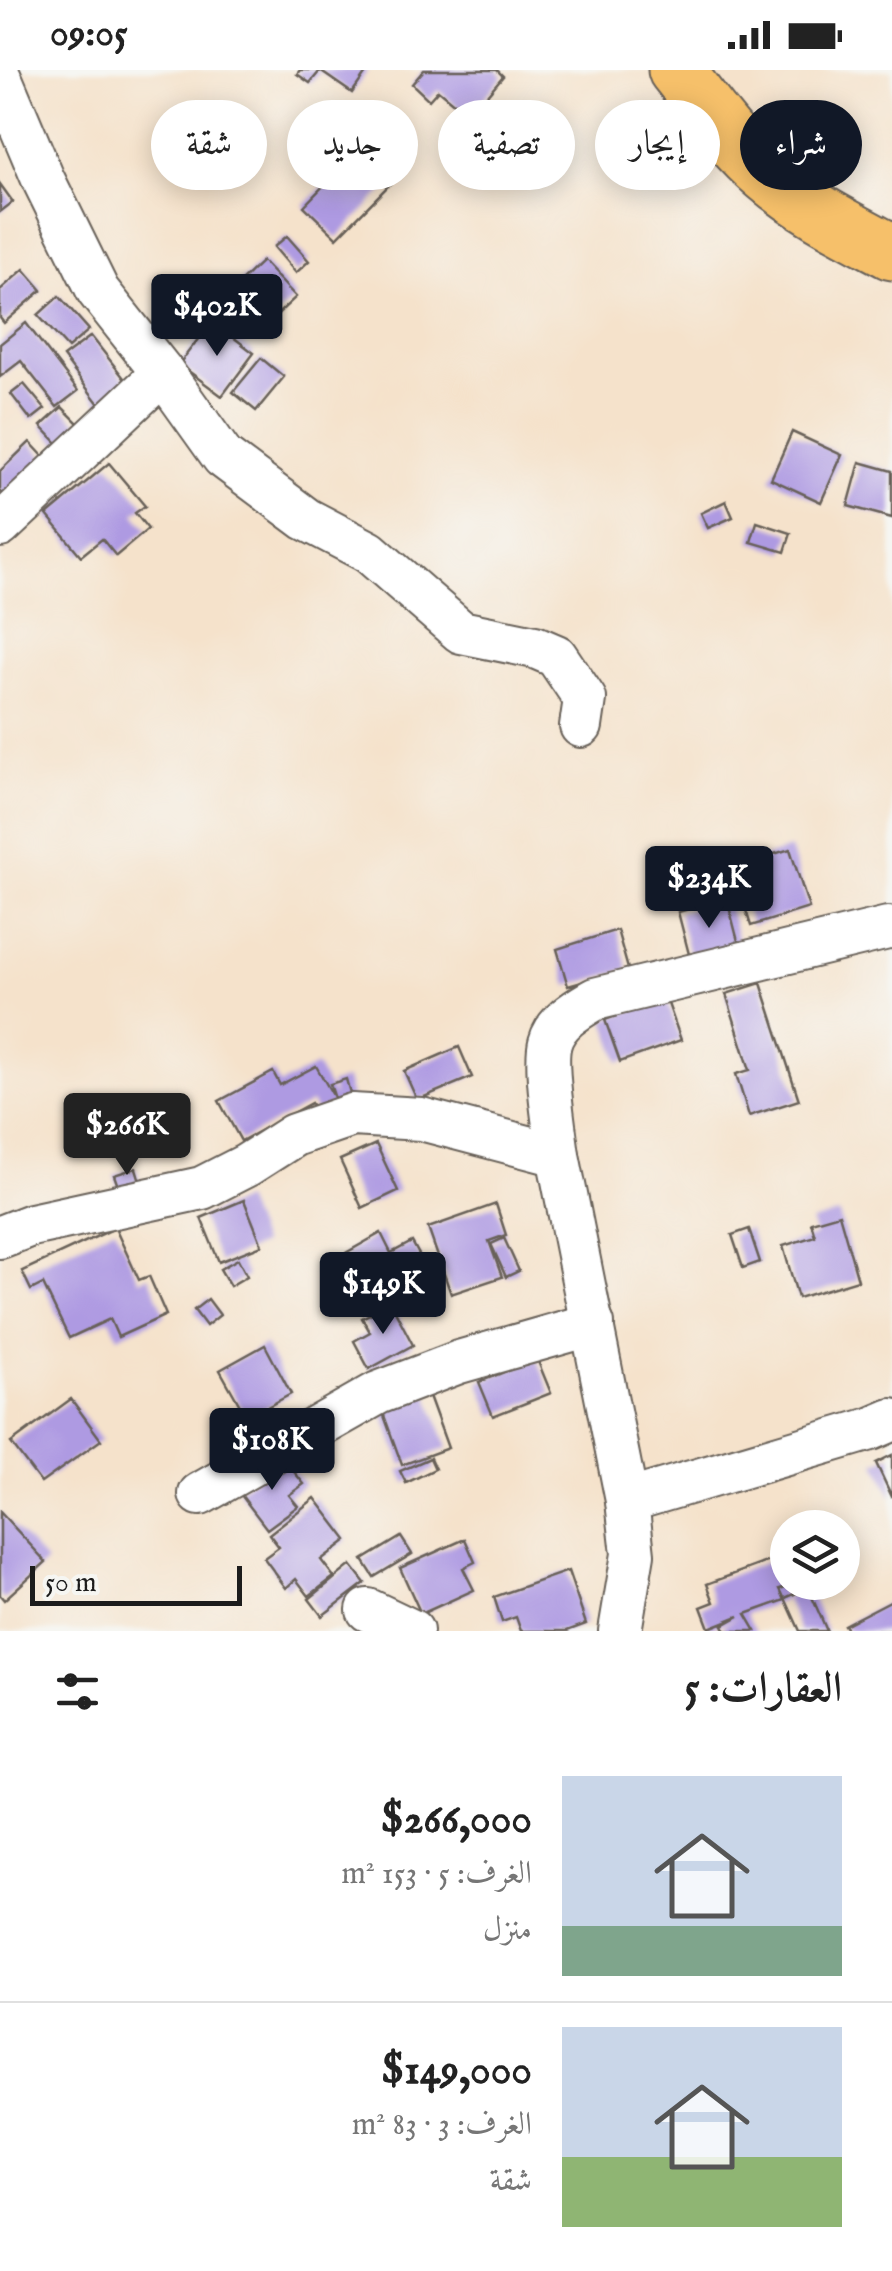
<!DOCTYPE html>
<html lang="ar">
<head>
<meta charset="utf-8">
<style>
  body { margin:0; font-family:"IM FELL English",Amiri,serif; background:#f2f2f2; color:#222; direction:rtl; height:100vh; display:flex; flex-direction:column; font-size:38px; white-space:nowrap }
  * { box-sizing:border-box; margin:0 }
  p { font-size:32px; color:#767676 }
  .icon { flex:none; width:55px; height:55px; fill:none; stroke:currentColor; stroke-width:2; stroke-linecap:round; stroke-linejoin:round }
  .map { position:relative; height:1561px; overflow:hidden; direction:ltr }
  .details { display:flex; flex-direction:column; background:#fff; flex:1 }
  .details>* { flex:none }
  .top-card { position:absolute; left:30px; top:30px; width:832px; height:90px; direction:rtl; display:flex; gap:20px }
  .controls { position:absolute; left:770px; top:1440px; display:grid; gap:20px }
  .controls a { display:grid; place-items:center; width:90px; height:90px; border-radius:50%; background:#fff; box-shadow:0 5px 25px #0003; font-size:50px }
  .scale { position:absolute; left:30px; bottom:25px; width:212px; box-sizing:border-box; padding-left:10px; border:5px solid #1c1c1c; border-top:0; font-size:28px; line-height:35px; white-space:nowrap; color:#1c1c1c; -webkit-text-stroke:8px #f6f6f2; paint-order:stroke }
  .price { position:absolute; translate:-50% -85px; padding:0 22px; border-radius:10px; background:#111827; color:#fff; font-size:32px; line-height:65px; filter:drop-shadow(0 2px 5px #0008) }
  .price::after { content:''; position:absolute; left:50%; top:60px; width:30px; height:22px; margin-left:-15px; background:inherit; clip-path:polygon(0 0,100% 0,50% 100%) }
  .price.active { background:#222; color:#fff }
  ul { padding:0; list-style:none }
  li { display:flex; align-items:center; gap:30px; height:250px; padding:0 50px }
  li+li { border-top:2px solid #e0e0e0 }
  li span { display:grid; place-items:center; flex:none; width:280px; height:200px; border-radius:0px; color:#555 }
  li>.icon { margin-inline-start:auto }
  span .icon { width:120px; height:120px; fill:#fffc; stroke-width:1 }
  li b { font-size:42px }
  h2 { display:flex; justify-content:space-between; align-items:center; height:120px; padding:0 50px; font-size:42px }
  .pill { padding:0 35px; border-radius:45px; background:#fff; box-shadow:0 5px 25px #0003; font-size:35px; line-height:90px }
  .pill.active { background:#111827; color:#fff }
  .status { display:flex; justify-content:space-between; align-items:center; height:70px; padding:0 50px; background:#fff; direction:ltr }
  .status svg { height:28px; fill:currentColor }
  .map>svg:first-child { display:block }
</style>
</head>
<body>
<div class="status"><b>09:05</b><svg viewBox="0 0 49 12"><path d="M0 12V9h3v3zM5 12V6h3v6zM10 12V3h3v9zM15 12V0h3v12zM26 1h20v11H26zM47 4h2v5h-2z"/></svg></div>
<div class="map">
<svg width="892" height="1561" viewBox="0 0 892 1561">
  <rect width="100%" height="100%" fill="#f6f6f2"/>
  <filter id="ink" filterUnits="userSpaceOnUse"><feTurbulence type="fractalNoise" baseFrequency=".01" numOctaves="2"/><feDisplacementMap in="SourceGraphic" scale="20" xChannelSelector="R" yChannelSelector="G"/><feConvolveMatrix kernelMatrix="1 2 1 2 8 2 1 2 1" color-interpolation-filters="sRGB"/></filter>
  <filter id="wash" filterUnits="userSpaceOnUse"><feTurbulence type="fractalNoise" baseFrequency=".0048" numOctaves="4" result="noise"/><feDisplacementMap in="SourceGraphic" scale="40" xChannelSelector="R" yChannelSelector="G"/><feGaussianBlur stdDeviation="2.25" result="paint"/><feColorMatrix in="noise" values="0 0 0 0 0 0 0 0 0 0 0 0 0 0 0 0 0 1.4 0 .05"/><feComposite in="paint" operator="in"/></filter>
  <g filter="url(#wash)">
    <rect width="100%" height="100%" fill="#f5e2cb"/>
    <g id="blocks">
      <g fill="#ae9ae2">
        <polygon points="300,0 368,0 352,23 320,1 310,13 297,4"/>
        <polygon points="424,0 497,0 503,6 469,46 438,20 429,30 412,14"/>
        <polygon points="360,78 393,111 337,168 304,136"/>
        <polygon points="0,114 13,132 0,142"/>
        <polygon points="287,166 309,191 296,203 274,177"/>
        <polygon points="262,191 296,227 255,265 221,230"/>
        <polygon points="24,199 42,220 4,253 0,248 0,220"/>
        <polygon points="59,226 89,260 68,278 38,245"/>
        <polygon points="212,251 254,283 222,326 179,294"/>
        <polygon points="26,253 78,321 57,337 21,291 0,307 0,274"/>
        <polygon points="91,266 131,317 102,338 63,287"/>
        <polygon points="261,288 284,307 256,341 233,322"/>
        <polygon points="24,314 45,339 31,350 11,324"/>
        <polygon points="62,337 80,355 59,375 41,356"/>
        <polygon points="792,362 842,385 821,432 771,409"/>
        <polygon points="30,372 54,398 13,435 0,421 0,401"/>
        <polygon points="860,392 892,401 892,448 848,436"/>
        <polygon points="109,393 145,436 135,443 148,459 116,486 102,469 81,486 47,445"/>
        <polygon points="726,431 733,447 708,458 701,443"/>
        <polygon points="757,452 791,463 785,482 751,472"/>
        <polygon points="790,779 809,838 751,856 732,797"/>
        <polygon points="727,829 740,879 691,892 678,842"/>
        <polygon points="617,860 628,899 568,916 557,879"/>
        <polygon points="761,913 799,1030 749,1046 736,1004 750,1000 726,924"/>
        <polygon points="666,928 681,970 620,992 605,950"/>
        <polygon points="459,977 472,1007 417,1030 404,1001"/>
        <polygon points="316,996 335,1029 330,1014 346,1009 351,1027 316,1042 311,1033 241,1071 219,1031 273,1002 280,1015"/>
        <polygon points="376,1074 398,1121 362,1138 340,1090"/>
        <polygon points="136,1098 140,1111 119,1119 114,1105"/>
        <polygon points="244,1130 262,1175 219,1192 201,1148"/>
        <polygon points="496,1134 506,1165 489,1171 502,1207 451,1224 428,1158"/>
        <polygon points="839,1144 858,1210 798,1228 783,1176 815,1166 811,1152"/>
        <polygon points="115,1158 139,1210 149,1206 166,1245 118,1267 110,1249 69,1268 43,1214 31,1220 22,1201"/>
        <polygon points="749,1159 760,1192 743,1198 732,1165"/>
        <polygon points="381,1163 391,1183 412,1172 434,1212 408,1226 387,1188 355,1205 344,1184"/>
        <polygon points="504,1168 519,1201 506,1207 491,1174"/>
        <polygon points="238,1189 247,1206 230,1216 220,1199"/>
        <polygon points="208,1229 220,1245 206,1256 194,1240"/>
        <polygon points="391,1233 413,1275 369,1299 354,1271 370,1262 362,1248"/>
        <polygon points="265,1275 291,1324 247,1348 220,1300"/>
        <polygon points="537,1289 551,1323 493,1346 479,1312"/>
        <polygon points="428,1323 448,1378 402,1395 382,1340"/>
        <polygon points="71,1329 101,1370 41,1413 11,1373"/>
        <polygon points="892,1385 892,1427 876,1393"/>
        <polygon points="282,1387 304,1414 289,1425 298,1436 267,1459 238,1421"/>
        <polygon points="430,1388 435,1399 406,1413 400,1401"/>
        <polygon points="315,1428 347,1470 321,1490 334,1507 309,1526 296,1509 286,1518 264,1488 279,1477 269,1464"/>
        <polygon points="0,1442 46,1492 4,1530 0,1525"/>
        <polygon points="401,1467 412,1484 374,1507 363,1490"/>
        <polygon points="465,1469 475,1492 463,1498 474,1520 421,1544 400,1498"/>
        <polygon points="788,1484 788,1512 796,1513 780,1519 785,1530 746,1544 756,1561 726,1561 723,1555 739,1546 709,1558 701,1537 714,1532 707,1514"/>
        <polygon points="351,1495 365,1513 322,1546 309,1529"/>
        <polygon points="568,1501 586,1554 567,1561 521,1561 516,1547 502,1552 494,1527"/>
        <polygon points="808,1518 827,1561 800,1561 785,1528"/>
        <polygon points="892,1530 892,1561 848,1561 844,1555"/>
      </g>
    </g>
  </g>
  <g filter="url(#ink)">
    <use href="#blocks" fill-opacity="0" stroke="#686159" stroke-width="2.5"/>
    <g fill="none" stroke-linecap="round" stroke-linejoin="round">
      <defs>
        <g id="minor">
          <polyline points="0,7 43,109 98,221 163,303 223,387 306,449 369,482 461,562 535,577 556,586 585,629 581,656"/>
          <polyline points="0,456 163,303"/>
          <polyline points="0,1167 31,1155 202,1118 247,1095 294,1065 352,1045 421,1049 558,1085"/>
          <polyline points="200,1424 378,1323 459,1292 593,1254"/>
          <polyline points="627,1431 871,1359 892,1350"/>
          <polyline points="368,1540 412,1561"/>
          <path d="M620 1561 633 1484 627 1431 558 1085C555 1061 544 994 550 973 556 951 578 939 595 929L888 858"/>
        </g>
        <path id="major" d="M676 0C705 36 732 76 767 105 804 137 849 159 892 182"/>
      </defs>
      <use href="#minor" stroke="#686159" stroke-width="46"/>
      <use href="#major" stroke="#686159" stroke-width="59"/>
      <use href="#minor" stroke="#fff" stroke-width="42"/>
      <use href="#major" stroke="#f6c06b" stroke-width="55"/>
    </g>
  </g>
</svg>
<div class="controls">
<a><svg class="icon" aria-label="layers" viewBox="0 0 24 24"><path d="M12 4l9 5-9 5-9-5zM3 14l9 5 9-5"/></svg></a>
</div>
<div class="scale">50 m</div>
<b class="price" style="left:217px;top:289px">$402K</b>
<b class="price" style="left:709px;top:861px">$234K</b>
<b class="price active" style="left:127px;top:1108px">$266K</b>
<b class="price" style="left:383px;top:1267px">$149K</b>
<b class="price" style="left:272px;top:1423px">$108K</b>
<div class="top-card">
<a class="pill active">شراء</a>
<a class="pill">إيجار</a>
<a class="pill">تصفية</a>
<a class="pill">جديد</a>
<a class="pill">شقة</a>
</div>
</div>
<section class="details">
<h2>العقارات: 5<svg class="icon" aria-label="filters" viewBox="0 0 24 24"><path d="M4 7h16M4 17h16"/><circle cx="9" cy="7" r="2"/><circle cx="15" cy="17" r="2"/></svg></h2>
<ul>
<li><span style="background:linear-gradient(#c9d6e8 75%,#7fa58c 0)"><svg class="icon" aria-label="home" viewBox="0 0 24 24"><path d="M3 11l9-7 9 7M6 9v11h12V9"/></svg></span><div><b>$266,000</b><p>الغرف: 5 · 153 m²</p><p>منزل</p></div></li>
<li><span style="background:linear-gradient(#c9d6e8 65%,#8fb573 0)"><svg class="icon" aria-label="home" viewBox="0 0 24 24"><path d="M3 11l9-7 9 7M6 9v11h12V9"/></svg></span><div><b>$149,000</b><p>الغرف: 3 · 83 m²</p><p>شقة</p></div></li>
</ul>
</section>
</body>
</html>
